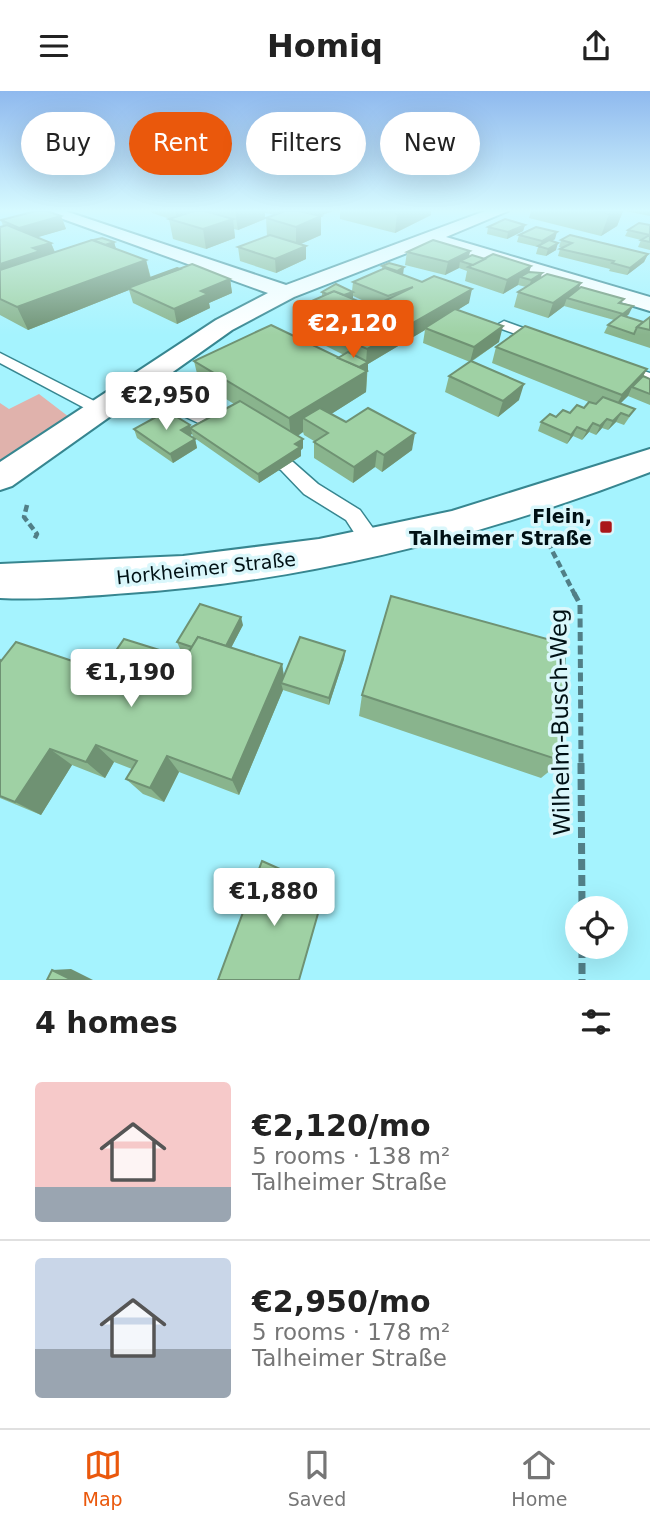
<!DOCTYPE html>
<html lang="en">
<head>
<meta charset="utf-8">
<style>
  body { margin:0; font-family:"DejaVu Sans",sans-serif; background:#f2f2f2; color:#222; height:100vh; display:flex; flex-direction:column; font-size:26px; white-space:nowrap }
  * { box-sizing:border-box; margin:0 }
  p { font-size:23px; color:#767676 }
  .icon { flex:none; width:38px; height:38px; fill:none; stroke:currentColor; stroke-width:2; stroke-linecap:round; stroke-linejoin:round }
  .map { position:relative; height:889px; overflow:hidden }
  .panel { display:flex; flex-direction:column; background:#fff; flex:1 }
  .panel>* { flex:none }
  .hud { position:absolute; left:21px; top:21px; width:609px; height:63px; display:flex; gap:14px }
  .tools { position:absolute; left:565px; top:805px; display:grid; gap:14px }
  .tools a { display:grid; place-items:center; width:63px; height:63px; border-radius:50%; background:#fff; box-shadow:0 7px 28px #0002; font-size:35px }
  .price { position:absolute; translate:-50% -60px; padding:0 16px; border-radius:7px; background:#fff; color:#222; font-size:23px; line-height:46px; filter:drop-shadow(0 2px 4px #0008) }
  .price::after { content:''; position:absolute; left:50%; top:42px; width:21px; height:16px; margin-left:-10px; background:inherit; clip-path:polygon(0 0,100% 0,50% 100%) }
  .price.current { background:#ea580c; color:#fff }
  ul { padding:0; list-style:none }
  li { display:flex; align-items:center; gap:21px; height:175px; padding:0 35px }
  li+li { border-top:2px solid #e0e0e0 }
  li span { display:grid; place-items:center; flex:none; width:196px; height:140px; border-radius:7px; color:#555 }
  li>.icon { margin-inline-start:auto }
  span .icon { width:84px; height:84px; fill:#fffc; stroke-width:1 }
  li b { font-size:30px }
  h2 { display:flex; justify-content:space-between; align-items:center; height:84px; padding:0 35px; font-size:30px }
  .pill { padding:0 24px; border-radius:32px; background:#fff; box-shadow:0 7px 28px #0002; font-size:24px; line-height:63px }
  .pill.current { background:#ea580c; color:#fff }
  header { display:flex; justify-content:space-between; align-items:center; height:91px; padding:0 35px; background:#fff; font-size:32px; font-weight:800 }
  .tabs { display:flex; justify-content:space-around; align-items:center; height:98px; border-top:2px solid #e0e0e0; background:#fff; font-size:19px; color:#767676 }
  .tabs a { display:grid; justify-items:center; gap:4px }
  .tabs .current { color:#ea580c }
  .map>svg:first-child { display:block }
</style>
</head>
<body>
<header><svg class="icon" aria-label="menu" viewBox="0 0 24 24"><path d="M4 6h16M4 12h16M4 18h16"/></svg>Homiq<svg class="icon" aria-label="share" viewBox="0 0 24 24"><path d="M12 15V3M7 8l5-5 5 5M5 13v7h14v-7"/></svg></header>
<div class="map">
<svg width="650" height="889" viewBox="0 0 650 889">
  <rect width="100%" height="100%" fill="#a5f3fe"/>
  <polygon fill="#e0b2ac" points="39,303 69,326 0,372 0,312 9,318"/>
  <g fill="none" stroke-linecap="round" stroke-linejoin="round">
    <defs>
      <g id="service">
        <polygon points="504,230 551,247 553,250 546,254 499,237 497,234"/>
        <polygon points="0,262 106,316 108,319 106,322 94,322 0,272"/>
        <polygon points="616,271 650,282 650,292 611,278 609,275"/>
        <polygon points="124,298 185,314 241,341 232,346 226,345 173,320 118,306 118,300"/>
        <polygon points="262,354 293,371 318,393 360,419 385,454 382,460 366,460 346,429 304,403 281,379 256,364 253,360"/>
      </g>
      <polygon id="minor" points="41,120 65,120 286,194 485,120 508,120 446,146 650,206 650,220 430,153 294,206 232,239 12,395 0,399 0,371 216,229 268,202"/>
      <path id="secondary" d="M650 358V381C481 446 309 490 128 502 85 505 43 509 0 507V473L183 465 319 448 452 420Z"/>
    </defs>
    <use href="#service" stroke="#378690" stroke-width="3"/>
    <use href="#minor" stroke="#378690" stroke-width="4"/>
    <use href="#secondary" stroke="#378690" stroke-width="4"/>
    <g stroke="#517f87" stroke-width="4.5" stroke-dasharray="7 3.5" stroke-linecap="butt">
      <polyline points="27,414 24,426 37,443 34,449"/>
      <polyline points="543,442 575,504"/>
    </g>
    <polyline stroke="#517f87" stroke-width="5" stroke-dasharray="9 4.5" stroke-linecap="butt" points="574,502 580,513 581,673"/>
    <g stroke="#517f87" stroke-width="7" stroke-dasharray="11 5" stroke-linecap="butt">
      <polyline points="581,672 582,817"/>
      <polyline points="582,856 582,889"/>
    </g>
    <use href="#service" fill="#fff" fill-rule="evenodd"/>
    <use href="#minor" fill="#fff" fill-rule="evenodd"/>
    <use href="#secondary" fill="#fff" fill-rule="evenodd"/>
  </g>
  <g fill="#89b48d" fill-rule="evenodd">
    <polygon points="151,120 333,120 319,125 321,144 301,153 306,168 276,182 240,170 238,156 267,145 266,127 276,124 265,122 265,128 238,139 234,138 235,147 206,158 173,148 169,128 170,128 152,122"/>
    <polygon points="340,120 431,120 431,124 395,142 340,128"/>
    <polygon points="531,120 623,120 617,135 601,145 529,127"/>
    <polygon points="625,120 650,120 650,125"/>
    <polygon points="61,125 66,138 37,146 51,152 55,161 114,151 116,158 146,169 151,187 230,188 232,202 209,212 210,217 177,233 133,212 129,199 28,239 0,224 0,136 3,135 1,129"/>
    <polygon points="525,134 523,140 507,148 487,143 488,136"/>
    <polygon points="650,134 650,159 638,156 641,149 625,145 628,139"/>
    <polygon points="519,144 555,148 552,150 556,159 546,165 536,163 538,156 517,151"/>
    <polygon points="561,149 648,163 644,171 627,184 609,180 610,178 558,165 560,158 562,157 559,156"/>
    <polygon points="470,160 469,166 531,175 529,181 541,187 622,213 629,223 626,226 643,231 650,226 650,257 604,242 608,234 614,229 564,215 548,227 514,216 518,201 526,196 518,194 503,203 465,190 467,180 459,177 445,184 405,174 407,161"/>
    <path d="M389 172 403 184 469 212 457 219 499 251 471 271 519 309 498 326 445 301 449 285 470 271 423 252 425 239 368 273 366 301 331 323 346 331 412 359 382 381 375 376 353 392 314 367V350L304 344 303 341 298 345 303 348V357L301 359V365L259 392 193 346 192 343 190 344 195 348 197 357 173 372 137 347 134 338 190 334V336L234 313 199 291 194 270 338 267 344 264 324 254V245L296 232V217L322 205V201L352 200 353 191 382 179V175ZM353 205 375 215 372 216 353 208Z"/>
    <polygon points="496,256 647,278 643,285 650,288 650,314 628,305 620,312 635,318 624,334 616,331 608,339 602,337 596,344 589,341 582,349 573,345 567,353 538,340 541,331 584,317 591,312 492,272"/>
    <polygon points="243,534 231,557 282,573 284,585 345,560 344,568 329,614 283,599 239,704 179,681 164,711 143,703 126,688 132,678 114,671 105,687 72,674 41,724 0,707 0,569 102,580 185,567 189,561 180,558 177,551"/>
    <polygon points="362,604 562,670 541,687 359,625"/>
  </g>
  <g fill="#6f9273">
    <polygon points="175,120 202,120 177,130"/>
    <polygon points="235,120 265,120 265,128 238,139"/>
    <polygon points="308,120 333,120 308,129"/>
    <polygon points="403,120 431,120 431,124 395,142 397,123"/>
    <polygon points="616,120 623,120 617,135 601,145 609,123"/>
    <polygon points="61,125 66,138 25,150 19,137"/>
    <polygon points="321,125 321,144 296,155 296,136"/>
    <polygon points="233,128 235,147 206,158 203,138"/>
    <polygon points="525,134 523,140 507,148 508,141"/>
    <polygon points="557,141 555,148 539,157 542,150"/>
    <polygon points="114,151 116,158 87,160"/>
    <polygon points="51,152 59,172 0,198 0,173 33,157"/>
    <polygon points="558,152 556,159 546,165 548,158"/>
    <polygon points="306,155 306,168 276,182 275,168"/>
    <polygon points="470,160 467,172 460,170 459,177 445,184 448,171"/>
    <polygon points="648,163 644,171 627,184 630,177"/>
    <polygon points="146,169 151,190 128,197 129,199 28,239 17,216"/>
    <polygon points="531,175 527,188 520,186 518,194 503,203 507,189"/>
    <polygon points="404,176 403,184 397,187 397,180"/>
    <polygon points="542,182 540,190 529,197 531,189"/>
    <polygon points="230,188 232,202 209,212 210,217 177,233 174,218 201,200"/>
    <polygon points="581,192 575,207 567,207 564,215 548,227 553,212"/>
    <polygon points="472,198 469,212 427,238 425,237 425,239 368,273 368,280 349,282 366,272 367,258"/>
    <polygon points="353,201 353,209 336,207"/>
    <polygon points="633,215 629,223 619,231 623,223"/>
    <polygon points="503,235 499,251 470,271 474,256"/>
    <polygon points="647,278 638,294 632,296 628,305 613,320 622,304"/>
    <polygon points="367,280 366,301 314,334 303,327 303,341 291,349 289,327"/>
    <polygon points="524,293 519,309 498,326 503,310"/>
    <polygon points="621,322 616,331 608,339 613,330"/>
    <polygon points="607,328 602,337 596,344 600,335"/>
    <polygon points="593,332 589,341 582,349 587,340"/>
    <polygon points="190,334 192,343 184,348 181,339"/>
    <polygon points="577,336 573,345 567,353 571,344"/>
    <polygon points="415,342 412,359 382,381 384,364"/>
    <polygon points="195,348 197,357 173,372 170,363"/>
    <polygon points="303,348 303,357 301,359 301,365 259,392 258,383 295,353"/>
    <polygon points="377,360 375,376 353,392 354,376"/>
    <polygon points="241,526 243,534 222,574 220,566"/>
    <polygon points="345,560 344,568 329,614 329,607"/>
    <polygon points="282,573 285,593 281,592 283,599 239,704 232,689"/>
    <polygon points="96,654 114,671 105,687 86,671"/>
    <polygon points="50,658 72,674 41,724 15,711"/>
    <polygon points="167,665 179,681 164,711 150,697"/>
    <polygon points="71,878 93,889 72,889 52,879"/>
  </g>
  <g fill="#9fd1a4" stroke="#6f9273" stroke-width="2">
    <polygon points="36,120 47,120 61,125 19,137 1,129"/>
    <polygon points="194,120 205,120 233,128 203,138 169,128"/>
    <polygon points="285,120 299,120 321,125 296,136 266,127"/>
    <polygon points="385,120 403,120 397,123"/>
    <polygon points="594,120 616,120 609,123"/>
    <polygon points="505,128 525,134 508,141 488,136"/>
    <polygon points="639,132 650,134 650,144 628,139"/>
    <polygon points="7,134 51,152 33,157 40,160 0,173 0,136"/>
    <polygon points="536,136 557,141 542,150 519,144"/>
    <polygon points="270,144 306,155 275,168 238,156"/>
    <polygon points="570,144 648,163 630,177 612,172 614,170 560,158 572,152 561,149"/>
    <polygon points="648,145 650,145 650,151 641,149"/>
    <polygon points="102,147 114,151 105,154 93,149"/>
    <polygon points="92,149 146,169 17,216 0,208 0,179"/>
    <polygon points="433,149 470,160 448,171 407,161"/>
    <polygon points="549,149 558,152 548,158 538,155"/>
    <polygon points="493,163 531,175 507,189 468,176"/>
    <polygon points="472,164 485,168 473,174 460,170"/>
    <polygon points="389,172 404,176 397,180 382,175"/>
    <polygon points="192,173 230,188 201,200 208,203 174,218 128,197"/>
    <polygon points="177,177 180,178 153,188 150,187"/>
    <polygon points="385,177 422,191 434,185 472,198 367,258 324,239 334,234 296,217 334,200 372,216 413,196 388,205 353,191"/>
    <polygon points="529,181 542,182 531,189 520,186"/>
    <polygon points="547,183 581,192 553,212 518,201"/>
    <polygon points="336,193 353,201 344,204 334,200 327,203 322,201"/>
    <polygon points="581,196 624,208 619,212 633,215 623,223 567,207"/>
    <polygon points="455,218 503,235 474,256 425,237"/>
    <polygon points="621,224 643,231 637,236 634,243 608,234"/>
    <polygon points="650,226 650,239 637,236"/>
    <polygon points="271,234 367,280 289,327 194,270"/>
    <polygon points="525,235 647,278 622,304 496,256"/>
    <polygon points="348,261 368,271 359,276 338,267"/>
    <polygon points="471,270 524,293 503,310 449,285"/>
    <polygon points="643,285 650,288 650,303 632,296"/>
    <polygon points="603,306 635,318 629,325 621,322 613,330 607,328 600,335 593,332 587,340 577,336 571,344 541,331 550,323 556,326 563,319 570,322 577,314 584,317 589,311 596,313"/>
    <polygon points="240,310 303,348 295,353 300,356 258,383 190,337"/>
    <polygon points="320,317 346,331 368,317 415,342 384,364 377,360 354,376 314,351 328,342 303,327"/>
    <polygon points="167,320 190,334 181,339 195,348 170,363 134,338"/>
    <polygon points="391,505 565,553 562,670 362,604"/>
    <polygon points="200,513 241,526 226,555 198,546 192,556 177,551"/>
    <polygon points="198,546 282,573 232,689 167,665 150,697 126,688 137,670 96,654 86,671 50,658 15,711 0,705 0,569 1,570 16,551 102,580 124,548 185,567"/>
    <polygon points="300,546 345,560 329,607 281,592"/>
    <polygon points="262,770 325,798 299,889 218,889"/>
    <polygon points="52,879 72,889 47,889"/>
  </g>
  <linearGradient id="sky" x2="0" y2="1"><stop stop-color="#8fb9ee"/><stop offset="0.49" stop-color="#d6faff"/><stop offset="1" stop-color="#d6faff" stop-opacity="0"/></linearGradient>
  <rect width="650" height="244" fill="url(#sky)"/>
  <rect fill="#aa1719" stroke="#daf7fb" stroke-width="2.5" x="599" y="429" width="14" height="14" rx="3.5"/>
  <g text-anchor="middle" stroke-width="7" stroke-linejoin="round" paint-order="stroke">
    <g font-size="19" font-weight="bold" fill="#001014" stroke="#daf7fb" text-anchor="end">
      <text x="592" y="432">Flein,<tspan x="592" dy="22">Talheimer Straße</tspan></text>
    </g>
    <g font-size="19" fill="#001014" stroke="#daf7fb">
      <text transform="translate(206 477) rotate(-6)" y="7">Horkheimer Straße</text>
    </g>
    <g font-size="23" fill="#001014" stroke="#daf7fb">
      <text transform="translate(560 631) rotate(-91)" y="8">Wilhelm-Busch-Weg</text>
    </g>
  </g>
</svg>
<div class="tools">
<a><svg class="icon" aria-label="locate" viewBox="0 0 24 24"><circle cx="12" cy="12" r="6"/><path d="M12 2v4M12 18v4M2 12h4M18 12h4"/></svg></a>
</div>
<b class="price current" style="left:353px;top:269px">€2,120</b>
<b class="price" style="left:166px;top:341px">€2,950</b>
<b class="price" style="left:131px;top:618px">€1,190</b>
<b class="price" style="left:274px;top:837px">€1,880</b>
<div class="hud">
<a class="pill">Buy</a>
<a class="pill current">Rent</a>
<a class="pill">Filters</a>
<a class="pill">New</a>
</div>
</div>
<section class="panel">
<h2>4 homes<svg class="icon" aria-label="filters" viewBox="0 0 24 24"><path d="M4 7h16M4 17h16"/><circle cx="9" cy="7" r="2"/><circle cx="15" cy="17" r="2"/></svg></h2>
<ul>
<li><span style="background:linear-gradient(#f6c9c9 75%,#9aa5b1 0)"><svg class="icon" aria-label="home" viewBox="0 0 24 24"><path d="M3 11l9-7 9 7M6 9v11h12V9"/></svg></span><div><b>€2,120/mo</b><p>5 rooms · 138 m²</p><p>Talheimer Straße</p></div></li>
<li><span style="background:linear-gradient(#c9d6e8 65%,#9aa5b1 0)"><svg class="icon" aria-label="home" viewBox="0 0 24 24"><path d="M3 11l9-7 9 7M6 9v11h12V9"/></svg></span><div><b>€2,950/mo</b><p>5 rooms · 178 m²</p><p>Talheimer Straße</p></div></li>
</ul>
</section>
<nav class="tabs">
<a class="current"><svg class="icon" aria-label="map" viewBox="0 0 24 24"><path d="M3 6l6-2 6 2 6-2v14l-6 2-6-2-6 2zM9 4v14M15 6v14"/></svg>Map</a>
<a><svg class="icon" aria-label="saved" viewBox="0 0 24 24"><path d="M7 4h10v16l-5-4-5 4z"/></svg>Saved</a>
<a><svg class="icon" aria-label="home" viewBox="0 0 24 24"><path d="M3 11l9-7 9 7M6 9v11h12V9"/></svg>Home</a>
</nav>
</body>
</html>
